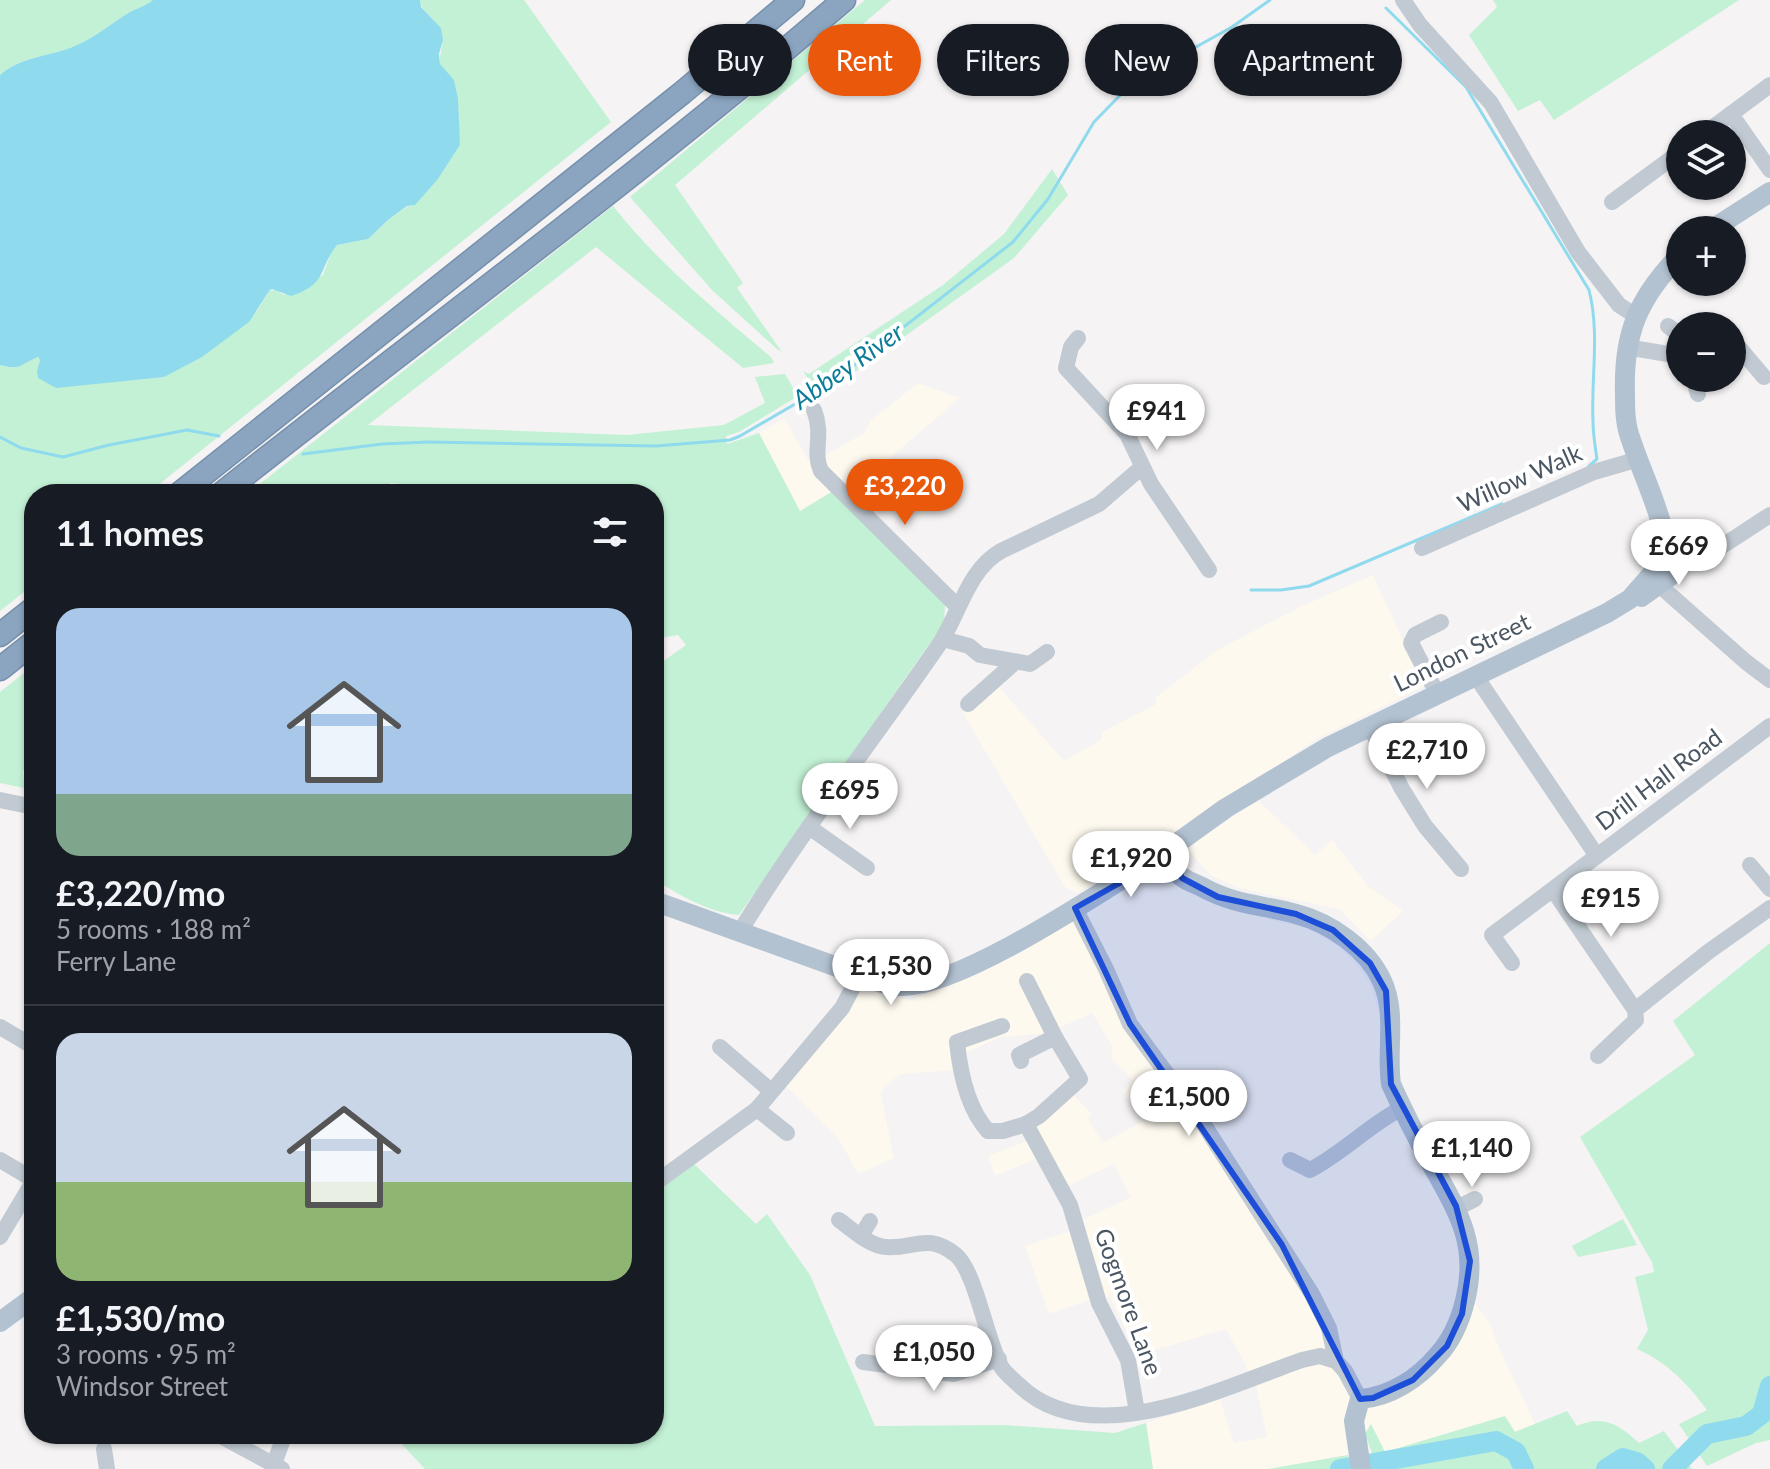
<!DOCTYPE html>
<html lang="en">
<head>
<meta charset="utf-8">
<style>
  body { margin:0; font-family:Lato,sans-serif; background:#242831; color:#f1f3f6; height:100vh; display:flex; flex-direction:column; font-size:30px; white-space:nowrap }
  * { box-sizing:border-box; margin:0 }
  p { font-size:26px; color:#9ea1a6 }
  .icon { flex:none; width:44px; height:44px; fill:none; stroke:currentColor; stroke-width:2; stroke-linecap:round; stroke-linejoin:round }
  .map { position:relative; flex:1; overflow:hidden }
  .side { position:absolute; left:24px; top:484px; width:640px; height:960px; display:flex; flex-direction:column; background:#171b24; border-radius:32px; box-shadow:0 2px 6px #0004 }
  .side>* { flex:none }
  .banner { position:absolute; left:688px; top:24px; width:760px; height:72px; display:flex; gap:16px }
  .buttons { position:absolute; left:1666px; top:120px; display:grid; gap:16px }
  .buttons a { display:grid; place-items:center; width:80px; height:80px; border-radius:50%; background:#171b24; box-shadow:0 2px 6px #0004; font-size:40px }
  .price { position:absolute; translate:-50% -68px; padding:0 18px; border-radius:28px; background:#fff; color:#222; font-size:26px; line-height:52px; filter:drop-shadow(0 2px 4px #0008) }
  .price::after { content:''; position:absolute; left:50%; top:48px; width:24px; height:18px; margin-left:-12px; background:inherit; clip-path:polygon(0 0,100% 0,50% 100%) }
  .price.current { background:#ea580c; color:#fff }
  ul { padding:0; list-style:none }
  li { display:grid; align-content:center; gap:16px; height:424px; padding:0 32px }
  li+li { border-top:2px solid #363941 }
  li span { display:grid; place-items:center; height:248px; border-radius:24px; color:#555 }
  li>.icon { margin-inline-start:auto }
  span .icon { width:144px; height:144px; fill:#fffc; stroke-width:1 }
  li b { font-size:34px }
  h2 { display:flex; justify-content:space-between; align-items:center; height:96px; padding:0 32px; font-size:34px }
  .pill { padding:0 28px; border-radius:36px; background:#171b24; box-shadow:0 2px 6px #0004; font-size:28px; line-height:72px }
  .pill.current { background:#ea580c; color:#fff }
  .map>svg:first-child { display:block }
</style>
</head>
<body>
<div class="map">
<svg width="1770" height="1469" viewBox="0 0 1770 1469">
  <rect width="100%" height="100%" fill="#f5f3f3"/>
  <g fill="#fdf9ef">
    <polygon points="918,383 960,398 850,492 819,459 864,433 871,420"/>
    <polygon points="784,418 820,480 833,491 800,511 759,433"/>
    <polygon points="1373,575 1410,656 1427,685 1316,739 1150,853 1076,893 1065,887 963,713 967,708 999,687 1064,761 1102,739 1102,732 1155,705 1156,697 1219,649 1302,606"/>
    <polygon points="1258,800 1315,855 1332,840 1368,886 1403,911 1371,941 1339,909 1239,888 1210,875 1189,850 1198,840"/>
    <polygon points="1156,868 1163,868 1182,889 1203,900 1283,923 1305,926 1339,947 1354,962 1370,984 1382,1024 1381,1082 1448,1206 1462,1248 1461,1285 1491,1325 1496,1341 1535,1424 1514,1432 1504,1416 1385,1452 1371,1424 1348,1455 1268,1469 1153,1469 1146,1423 1220,1399 1234,1443 1267,1437 1256,1385 1226,1329 1138,1355 1110,1297 1089,1300 1049,1314 1025,1246 1067,1232 1085,1219 1131,1197 1114,1164 1068,1186 1040,1157 995,1176 988,1156 1030,1140 1039,1123 1073,1095 1092,1114 1088,1119 1103,1143 1143,1121 1131,1098 1128,1099 1122,1091 1133,1080 1111,1058 1113,1047 1092,1013 1048,1033 1002,1037 969,1051 955,1070 900,1074 884,1087 881,1095 894,1158 858,1174 839,1139 784,1084 858,988 911,1000 952,983"/>
  </g>
  <g fill="#c3f1d5">
    <path d="M0 0H153C144 7 134 9 125 15 107 27 91 40 70 48 45 57 21 57 0 75Z"/>
    <path d="M420 0H524L611 122 147 494H34V584L0 611V365C22 371 20 364 38 357L40 360 37 371 256 312 269 291 276 290 284 295 323 275 331 253 337 245 368 239 388 220 408 206H412L438 179 460 145 458 126 440 64C439 53 445 43 441 32 437 18 421 13 420 0Z"/>
    <polygon points="865,0 891,0 675,185 743,283 737,288 782,352 777,349 712,290 630,197"/>
    <polygon points="1493,0 1739,0 1554,120 1540,100 1518,111 1469,35 1497,7"/>
    <polygon points="1052,169 1068,195 1014,258 820,397 803,371 809,374 943,285 1004,234"/>
    <path d="M613 206C659 264 715 310 771 357L774 363 743 368 596 247 368 425 627 435 724 425 765 403 755 377 785 374 798 396 739 432 726 436 727 444 759 433 800 511 833 491 945 603 944 623 739 915C711 913 677 895 654 878V668L686 645 678 635 654 639V494H484L482 490 390 483 381 494H247Z"/>
    <polygon points="34,665 34,762 23,771 24,788 0,783 0,692"/>
    <path d="M1770 943V1440L1756 1443 1707 1466 1679 1424 1707 1410C1687 1383 1668 1363 1637 1349L1648 1330 1635 1277 1654 1272 1652 1262 1580 1137 1695 1055 1673 1021Z"/>
    <polygon points="694,1164 756,1224 767,1214 810,1275 875,1426 1005,1425 1115,1433 1146,1423 1153,1469 425,1469 398,1440 399,1434 654,1434 654,1194"/>
    <polygon points="1623,1219 1637,1245 1578,1257 1572,1246"/>
    <path d="M1567 1411 1577 1426C1603 1414 1620 1425 1639 1443L1664 1431 1692 1469H1378L1365 1434 1371 1424 1385 1452 1505 1416 1515 1432Z"/>
    <polygon points="1348,1455 1350,1469 1268,1469"/>
  </g>
  <path fill="#90daee" d="M153 0H420L421 7 441 28 443 40 439 54 440 64 454 80 458 99 460 145 438 179 415 205 407 206 388 220 368 239 337 245C318 269 328 284 291 296L272 289 269 291 249 322 202 357 164 377 56 388 38 378 37 371 40 360 38 357C20 364 22 371 0 365V75C21 57 45 57 70 48 91 40 107 27 125 15 134 9 144 7 153 0Z"/>
  <g fill="none" stroke-linecap="round" stroke-linejoin="round">
    <g stroke="#90daee" stroke-width="3">
      <path d="M1386 8 1466 87 1589 290C1600 333 1591 377 1593 421 1593 434 1595 446 1597 459L1589 466"/>
      <polyline points="0,437 21,448 63,457 109,445 187,430 219,436"/>
      <polyline points="303,454 382,444 429,442 656,446 730,440 740,436 833,382 1013,242 1048,199 1094,122 1133,82 1232,27 1270,0"/>
      <polyline points="1251,590 1281,590 1309,586 1502,504"/>
      <polyline points="1372,1463 1374,1469"/>
    </g>
    <g stroke="#90daee" stroke-width="20">
      <polyline points="1340,1469 1496,1441 1516,1452 1524,1469"/>
      <polyline points="1606,1469 1623,1458 1637,1462 1645,1469"/>
      <polyline points="1672,1469 1707,1434 1746,1426 1762,1414 1770,1386"/>
    </g>
    <defs>
      <g id="highway">
        <polyline points="179,494 682,93 793,0"/>
        <path d="M221 494C429 329 643 173 844 0"/>
        <polyline points="0,635 34,608"/>
        <polyline points="0,669 34,642"/>
      </g>
    </defs>
    <use href="#highway" stroke="#7690ad" stroke-width="25"/>
    <g stroke="#c1cad2" stroke-width="16">
      <polyline points="1403,0 1420,25 1491,103 1578,252 1619,305 1636,316"/>
      <polyline points="1731,114 1770,170"/>
      <polyline points="1704,134 1770,85"/>
      <polyline points="1612,202 1680,152"/>
      <polyline points="1668,326 1680,335"/>
      <polyline points="1078,338 1071,347 1066,368 1127,434 1151,484 1209,570"/>
      <polyline points="1732,345 1736,344 1764,377"/>
      <polyline points="1626,347 1680,356"/>
      <polyline points="1693,378 1698,394"/>
      <path d="M814 410C824 436 812 451 821 471L958 607"/>
      <polyline points="1422,548 1594,472 1639,459"/>
      <path d="M1662 568C1697 569 1740 533 1770 515"/>
      <polyline points="1650,577 1746,662 1770,680"/>
      <polyline points="943,639 969,646 980,655 1030,664 1047,652"/>
      <polyline points="1475,675 1597,856 1770,726"/>
      <polyline points="1437,693 1411,643 1415,635 1441,622"/>
      <polyline points="968,704 1014,663"/>
      <polyline points="1370,727 1402,789 1425,826 1461,869"/>
      <polyline points="0,800 34,807"/>
      <polyline points="809,827 867,868"/>
      <polyline points="1750,865 1770,889"/>
      <polyline points="1553,890 1635,1010 1636,1020 1598,1056"/>
      <polyline points="1075,908 1106,969 1130,1024 1201,1120 1312,1294 1329,1328 1336,1361 1345,1371 1360,1399"/>
      <path d="M739 933C800 833 872 742 938 646 959 616 967 570 1001 551L1099 504 1142 467"/>
      <polyline points="1512,963 1492,935 1597,856"/>
      <polyline points="1635,1010 1708,952 1770,908"/>
      <path d="M1002 1026 957 1042C960 1072 967 1108 988 1131H1003L1026 1124 1070 1205 1099 1303 1128 1360 1137 1412"/>
      <polyline points="0,1027 34,1047"/>
      <polyline points="654,1033 656,1035"/>
      <polyline points="720,1047 771,1091"/>
      <polyline points="1021,1061 1019,1055 1055,1037"/>
      <polyline points="757,1109 787,1133"/>
      <polyline points="1026,1124 1039,1116 1080,1079 1055,1037 1027,981"/>
      <polyline points="0,1160 34,1180"/>
      <path d="M1290 1160 1310 1170C1343 1153 1369 1125 1402 1108"/>
      <polyline points="654,1184 757,1109 842,1008 859,976"/>
      <polyline points="1457,1208 1475,1199"/>
      <path d="M839 1220C853 1230 869 1246 886 1247 915 1249 927 1232 956 1255 976 1272 987 1343 1002 1368 1006 1374 1014 1380 1019 1385 1091 1455 1224 1387 1302 1360L1320 1356 1336 1361"/>
      <polyline points="861,1236 870,1221"/>
      <polyline points="0,1237 34,1180"/>
      <polyline points="863,1362 954,1374 999,1359"/>
      <polyline points="217,1434 282,1469"/>
      <polyline points="104,1449 107,1469"/>
      <polyline points="272,1469 285,1434"/>
    </g>
    <g stroke="#b3c2d1" stroke-width="20">
      <polyline points="1711,230 1770,192"/>
      <path d="M1641 597 1669 577C1677 562 1667 545 1663 530 1655 498 1640 468 1630 437 1625 423 1625 408 1625 394 1623 334 1638 298 1680 255"/>
      <path d="M1171 854C1172 860 1173 867 1176 871 1183 881 1193 882 1202 887 1237 906 1260 904 1296 914 1330 923 1367 948 1382 981 1397 1013 1386 1050 1391 1084 1404 1113 1418 1140 1433 1167 1459 1213 1479 1246 1465 1301 1460 1321 1452 1340 1438 1355 1419 1378 1390 1397 1360 1399L1354 1421 1361 1469"/>
      <path d="M654 901 876 981C883 983 892 986 900 986 958 989 1101 892 1154 859L1171 854 1180 841 1226 808 1328 747 1607 613 1630 599 1657 568 1663 532"/>
      <polyline points="0,1322 34,1297"/>
    </g>
    <use href="#highway" stroke="#8ba5c1" stroke-width="22"/>
  </g>
  <path fill="#1d4ed8" fill-opacity="0.2" stroke="#1d4ed8" stroke-width="6" stroke-linejoin="round" d="M1171 854 1182 878 1218 897 1296 914 1333 930 1370 963 1386 991 1391 1084 1456 1206 1470 1261 1462 1314 1447 1346 1413 1380 1373 1398 1360 1399 1282 1245 1130 1024 1075 908Z"/>
  <g text-anchor="middle" stroke-width="8" stroke-linejoin="round" paint-order="stroke">
    <g font-size="24" fill="#4a5661" stroke="#fff">
      <text transform="translate(1520 479) rotate(-24)" y="8">Willow Walk</text>
      <text transform="translate(1462 653) rotate(-26)" y="8">London Street</text>
      <text transform="translate(1659 780) rotate(-37)" y="8">Drill Hall Road</text>
      <text transform="translate(1128 1302) rotate(70)" y="8">Gogmore Lane</text>
    </g>
    <g font-size="26" font-style="italic" fill="#0c7c9b" stroke="#fff">
      <text transform="translate(848 366) rotate(-35)" y="9">Abbey River</text>
    </g>
  </g>
</svg>
<div class="buttons">
<a><svg class="icon" aria-label="layers" viewBox="0 0 24 24"><path d="M12 4l9 5-9 5-9-5zM3 14l9 5 9-5"/></svg></a>
<a>+</a>
<a>−</a>
</div>
<b class="price" style="left:1157px;top:452px">£941</b>
<b class="price current" style="left:905px;top:527px">£3,220</b>
<b class="price" style="left:1679px;top:587px">£669</b>
<b class="price" style="left:1427px;top:791px">£2,710</b>
<b class="price" style="left:850px;top:831px">£695</b>
<b class="price" style="left:1131px;top:899px">£1,920</b>
<b class="price" style="left:1611px;top:939px">£915</b>
<b class="price" style="left:891px;top:1007px">£1,530</b>
<b class="price" style="left:1189px;top:1138px">£1,500</b>
<b class="price" style="left:1472px;top:1189px">£1,140</b>
<b class="price" style="left:934px;top:1393px">£1,050</b>
<div class="banner">
<a class="pill">Buy</a>
<a class="pill current">Rent</a>
<a class="pill">Filters</a>
<a class="pill">New</a>
<a class="pill">Apartment</a>
</div>
<section class="side">
<h2>11 homes<svg class="icon" aria-label="filters" viewBox="0 0 24 24"><path d="M4 7h16M4 17h16"/><circle cx="9" cy="7" r="2"/><circle cx="15" cy="17" r="2"/></svg></h2>
<ul>
<li><span style="background:linear-gradient(#a9c7e8 75%,#7fa58c 0)"><svg class="icon" aria-label="home" viewBox="0 0 24 24"><path d="M3 11l9-7 9 7M6 9v11h12V9"/></svg></span><div><b>£3,220/mo</b><p>5 rooms · 188 m²</p><p>Ferry Lane</p></div></li>
<li><span style="background:linear-gradient(#c9d6e8 60%,#8fb573 0)"><svg class="icon" aria-label="home" viewBox="0 0 24 24"><path d="M3 11l9-7 9 7M6 9v11h12V9"/></svg></span><div><b>£1,530/mo</b><p>3 rooms · 95 m²</p><p>Windsor Street</p></div></li>
</ul>
</section>
</div>
</body>
</html>
